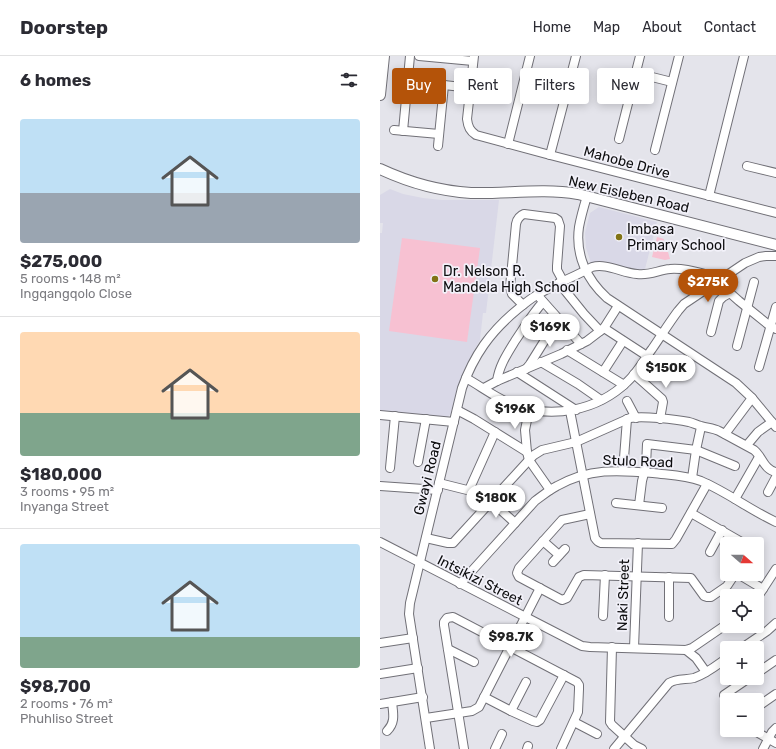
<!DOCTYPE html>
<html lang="en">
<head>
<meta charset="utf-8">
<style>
  body { margin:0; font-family:Rubik,sans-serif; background:#f2f2f3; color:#2b2b33; height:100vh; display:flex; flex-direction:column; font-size:15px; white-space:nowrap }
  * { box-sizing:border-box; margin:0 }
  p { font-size:13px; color:#7c7c81 }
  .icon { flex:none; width:22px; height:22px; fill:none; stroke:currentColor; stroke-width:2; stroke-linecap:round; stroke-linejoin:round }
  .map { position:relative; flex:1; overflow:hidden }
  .drawer { display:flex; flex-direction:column; background:#fff; width:380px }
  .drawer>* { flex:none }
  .banner { position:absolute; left:12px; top:12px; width:324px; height:36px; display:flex; gap:8px }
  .needle { width:26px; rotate:110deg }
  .tools { position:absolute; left:340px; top:481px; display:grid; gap:8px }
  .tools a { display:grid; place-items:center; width:44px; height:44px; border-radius:4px; background:#fff; box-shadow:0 2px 10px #0003; font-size:20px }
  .price { position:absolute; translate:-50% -34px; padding:0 9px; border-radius:14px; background:#fff; color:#222; font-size:13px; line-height:26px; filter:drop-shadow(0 1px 2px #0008) }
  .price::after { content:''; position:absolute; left:50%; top:24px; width:12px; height:9px; margin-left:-6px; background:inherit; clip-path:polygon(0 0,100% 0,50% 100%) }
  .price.selected { background:#b45309; color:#fff }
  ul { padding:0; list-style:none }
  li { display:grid; align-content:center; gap:8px; height:212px; padding:0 20px }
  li+li { border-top:1px solid #e1e1e2 }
  li span { display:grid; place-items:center; height:124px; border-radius:4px; color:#555 }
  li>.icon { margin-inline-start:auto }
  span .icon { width:72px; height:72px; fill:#fffc; stroke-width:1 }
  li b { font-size:17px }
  h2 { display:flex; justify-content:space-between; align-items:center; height:48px; padding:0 20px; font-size:17px }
  .tag { padding:0 14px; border-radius:4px; background:#fff; box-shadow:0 2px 10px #0003; font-size:14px; line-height:36px }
  .tag.selected { background:#b45309; color:#fff }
  header { display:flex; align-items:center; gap:24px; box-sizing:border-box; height:56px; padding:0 20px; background:#fff; border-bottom:1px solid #e1e1e2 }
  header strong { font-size:19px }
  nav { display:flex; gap:22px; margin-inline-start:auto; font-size:14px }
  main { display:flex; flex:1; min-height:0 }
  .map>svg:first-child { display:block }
</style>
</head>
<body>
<header>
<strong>Doorstep</strong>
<nav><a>Home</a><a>Map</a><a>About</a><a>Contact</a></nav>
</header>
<main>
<section class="drawer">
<h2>6 homes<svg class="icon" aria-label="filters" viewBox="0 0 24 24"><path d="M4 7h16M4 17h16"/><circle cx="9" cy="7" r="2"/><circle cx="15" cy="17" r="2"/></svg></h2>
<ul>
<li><span style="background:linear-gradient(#bfe0f5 60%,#9aa5b1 0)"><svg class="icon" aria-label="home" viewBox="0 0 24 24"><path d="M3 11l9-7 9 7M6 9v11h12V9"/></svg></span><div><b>$275,000</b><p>5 rooms · 148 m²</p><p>Ingqangqolo Close</p></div></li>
<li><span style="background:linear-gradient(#ffd9b3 65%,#7fa58c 0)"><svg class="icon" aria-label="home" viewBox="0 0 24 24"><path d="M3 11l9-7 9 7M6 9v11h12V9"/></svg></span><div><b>$180,000</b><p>3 rooms · 95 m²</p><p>Inyanga Street</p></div></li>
<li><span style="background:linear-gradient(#bfe0f5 75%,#7fa58c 0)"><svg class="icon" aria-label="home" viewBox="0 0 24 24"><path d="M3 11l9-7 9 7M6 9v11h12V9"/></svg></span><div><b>$98,700</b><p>2 rooms · 76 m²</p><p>Phuhliso Street</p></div></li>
</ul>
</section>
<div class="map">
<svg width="396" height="693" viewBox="0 0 396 693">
  <rect width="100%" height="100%" fill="#e4e4eb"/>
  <g fill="#d9d8e7">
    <polygon points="10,133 23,138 43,142 62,144 119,144 106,257 103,257 100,284 88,306 77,332 71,358 67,361 0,355 0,177 2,177 3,167 0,167 0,139"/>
    <polygon points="219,151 277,166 265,213 259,216 218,205 213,207 211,207 206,192 205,177 210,157"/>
  </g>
  <g fill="#f7c1d2">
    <polygon points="277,181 284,183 282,192 284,192 283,195 288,196 290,203 285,204 272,201"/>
    <polygon points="22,182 100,192 87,286 9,275"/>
  </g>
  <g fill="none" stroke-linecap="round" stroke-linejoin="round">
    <defs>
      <g id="minor">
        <polyline points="39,0 93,5"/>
        <path d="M94 0 87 63C88 71 90 75 96 79L170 99 396 157"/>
        <polyline points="256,17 292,26"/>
        <polyline points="28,25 91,32"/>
        <polyline points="14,74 59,78"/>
        <polyline points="23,75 30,0"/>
        <polyline points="239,83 260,0"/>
        <polyline points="128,88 150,0"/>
        <polyline points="58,90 64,29"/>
        <polyline points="275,94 299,0"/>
        <polyline points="170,99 196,0"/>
        <polyline points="367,110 396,117"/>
        <path d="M207 140C204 150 201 160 199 171 195 199 207 224 227 242L356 327 372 342 396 371"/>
        <polyline points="329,140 364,0"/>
        <polyline points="179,227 204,258 220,275"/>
        <polyline points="160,242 201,288"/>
        <path d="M143 249 132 238 130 231 136 168C137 163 139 160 144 158L175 162 178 164 180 170 177 210V214L183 225"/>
        <polyline points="224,272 267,300"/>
        <polyline points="331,276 339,245 343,241 350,237"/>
        <polyline points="357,290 374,226"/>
        <polyline points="187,294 244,329"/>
        <polyline points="161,306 198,328 221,344"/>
        <polyline points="379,311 396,251"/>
        <polyline points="146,313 150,308 178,263"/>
        <polyline points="137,316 196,354"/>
        <polyline points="223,316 243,285"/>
        <polyline points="254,318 282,343 283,346 280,363"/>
        <path d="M86 322C102 331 117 343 134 349 172 363 217 355 247 326 257 317 264 304 272 293 281 280 289 267 298 255L304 248 365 207 379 201 386 200H396"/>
        <path d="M117 325C119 310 127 298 135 285 144 272 152 258 163 246"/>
        <polyline points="104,332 117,325 181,298 207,285 224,272 238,250"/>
        <polyline points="247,345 256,362"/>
        <polyline points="77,354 94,363 147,396"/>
        <polyline points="149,354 145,374 147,396 149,404 170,434"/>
        <path d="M190 355 215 482C217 485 218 486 221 487L292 488 296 483 327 428"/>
        <polyline points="0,359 74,366"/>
        <polyline points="345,378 372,342"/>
        <polyline points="367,389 378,376 392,366"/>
        <polyline points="38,406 46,363"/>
        <polyline points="10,412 15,360"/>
        <polyline points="243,415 247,363"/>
        <polyline points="312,422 316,394 321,371"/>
        <polyline points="59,427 115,441"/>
        <polyline points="0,430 58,434"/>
        <polyline points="89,434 115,376"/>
        <polyline points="388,436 396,421"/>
        <polyline points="355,443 379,401"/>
        <polyline points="111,445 135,467"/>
        <polyline points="236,447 282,452"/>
        <polyline points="259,449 262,425 266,410 267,388 316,394 355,410"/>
        <polyline points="311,457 365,488"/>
        <polyline points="210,458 182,464 139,512 137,517 139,521 182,544 187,542 199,521 204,519 311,522 324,540 327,541 331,541 347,530 355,518"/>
        <path d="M46 482 68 487H73L149 404 154 399 162 394 196 386 250 362C263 360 295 363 309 366 313 367 317 369 321 370 327 372 333 372 339 375L374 394C382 400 384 414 396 416"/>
        <polyline points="163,485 179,499"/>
        <polyline points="0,486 196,587 202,590 210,591 306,594 312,592 347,568"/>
        <polyline points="330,496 342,474"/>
        <polyline points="173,506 185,493"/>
        <polyline points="358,518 383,533"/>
        <polyline points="289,521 289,561"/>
        <path d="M80 528 155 445C162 440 169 434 177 430 209 412 238 414 273 417 289 419 305 419 321 425 347 436 370 454 396 466"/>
        <polyline points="377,542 396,513"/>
        <polyline points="223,560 225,519"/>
        <polyline points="0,587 33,582"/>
        <polyline points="232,591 230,666 232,669 254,689 262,693"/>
        <polyline points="254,592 258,487"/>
        <polyline points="362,592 387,575 396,567"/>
        <polyline points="68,593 94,606"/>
        <polyline points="306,594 316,602 326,616"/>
        <polyline points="377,617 396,604"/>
        <polyline points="0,618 38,612"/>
        <polyline points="104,641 131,655 153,665 157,666 160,664 184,619"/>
        <polyline points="347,644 344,639 369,622"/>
        <polyline points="0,648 43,641"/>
        <polyline points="377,651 396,638"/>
        <polyline points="131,655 146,626"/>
        <polyline points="46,662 92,655 99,651 160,532"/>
        <polyline points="194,666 217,678"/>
        <polyline points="373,674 396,687"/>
        <path d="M7 675C16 666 13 657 12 646"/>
        <path d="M50 693 29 558 30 547 82 332C94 299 110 276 138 253 144 248 150 243 157 239 175 228 194 221 212 211 227 207 242 217 257 218 270 220 278 214 290 213 304 211 326 219 341 222L350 237 359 245 390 270 396 273"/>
        <polyline points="84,693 64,569 64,566 67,562 73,561 75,562 197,626 199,629 199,633 198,656 181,693"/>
        <polyline points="115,693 122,678"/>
        <polyline points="147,693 148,690"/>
        <path d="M234 693 289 627C297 622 306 624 314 622 326 618 337 609 347 602"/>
        <polyline points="383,693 392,676 396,672"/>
      </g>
      <g id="major">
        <polyline points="0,39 4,0"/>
        <path d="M0 113C30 127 58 135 91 137 127 138 162 132 198 138L396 189"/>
      </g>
    </defs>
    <use href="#minor" stroke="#717077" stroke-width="10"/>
    <use href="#major" stroke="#717077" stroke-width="12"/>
    <use href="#minor" stroke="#fff" stroke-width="8"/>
    <use href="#major" stroke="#fff" stroke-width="10"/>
  </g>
  <g fill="#817315" stroke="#f2f1f9" stroke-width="1.5">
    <circle cx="239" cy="181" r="4"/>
    <circle cx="55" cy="223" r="4"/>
  </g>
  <g text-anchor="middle" stroke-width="3.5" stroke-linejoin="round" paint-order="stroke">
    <g font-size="14" fill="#0c0c0e" stroke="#f2f1f9">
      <text transform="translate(247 106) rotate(15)" y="5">Mahobe Drive</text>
      <text transform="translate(249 138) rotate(13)" y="5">New Eisleben Road</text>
      <text transform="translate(258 405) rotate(2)" y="5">Stulo Road</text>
      <text transform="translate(47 422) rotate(-76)" y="5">Gwayi Road</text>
      <text transform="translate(100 524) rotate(27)" y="5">Intsikizi Street</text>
      <text transform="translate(243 539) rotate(-88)" y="5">Naki Street</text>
    </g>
    <g font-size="14" fill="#0c0c0e" stroke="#f2f1f9" text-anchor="start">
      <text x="247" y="178">Imbasa<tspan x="247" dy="16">Primary School</tspan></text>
      <text x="63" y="220">Dr. Nelson R.<tspan x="63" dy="16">Mandela High School</tspan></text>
    </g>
  </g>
</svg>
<div class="tools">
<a><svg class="needle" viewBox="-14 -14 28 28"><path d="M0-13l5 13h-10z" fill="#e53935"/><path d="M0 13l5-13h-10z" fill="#7c7c81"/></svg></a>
<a><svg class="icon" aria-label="locate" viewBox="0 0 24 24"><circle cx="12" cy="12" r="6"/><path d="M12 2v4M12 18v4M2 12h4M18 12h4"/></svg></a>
<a>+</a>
<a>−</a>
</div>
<b class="price selected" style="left:328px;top:247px">$275K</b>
<b class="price" style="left:170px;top:292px">$169K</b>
<b class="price" style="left:286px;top:333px">$150K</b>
<b class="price" style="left:135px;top:374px">$196K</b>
<b class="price" style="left:116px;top:463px">$180K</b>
<b class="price" style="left:131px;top:602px">$98.7K</b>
<div class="banner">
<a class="tag selected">Buy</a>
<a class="tag">Rent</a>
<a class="tag">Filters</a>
<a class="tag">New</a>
</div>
</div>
</main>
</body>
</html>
